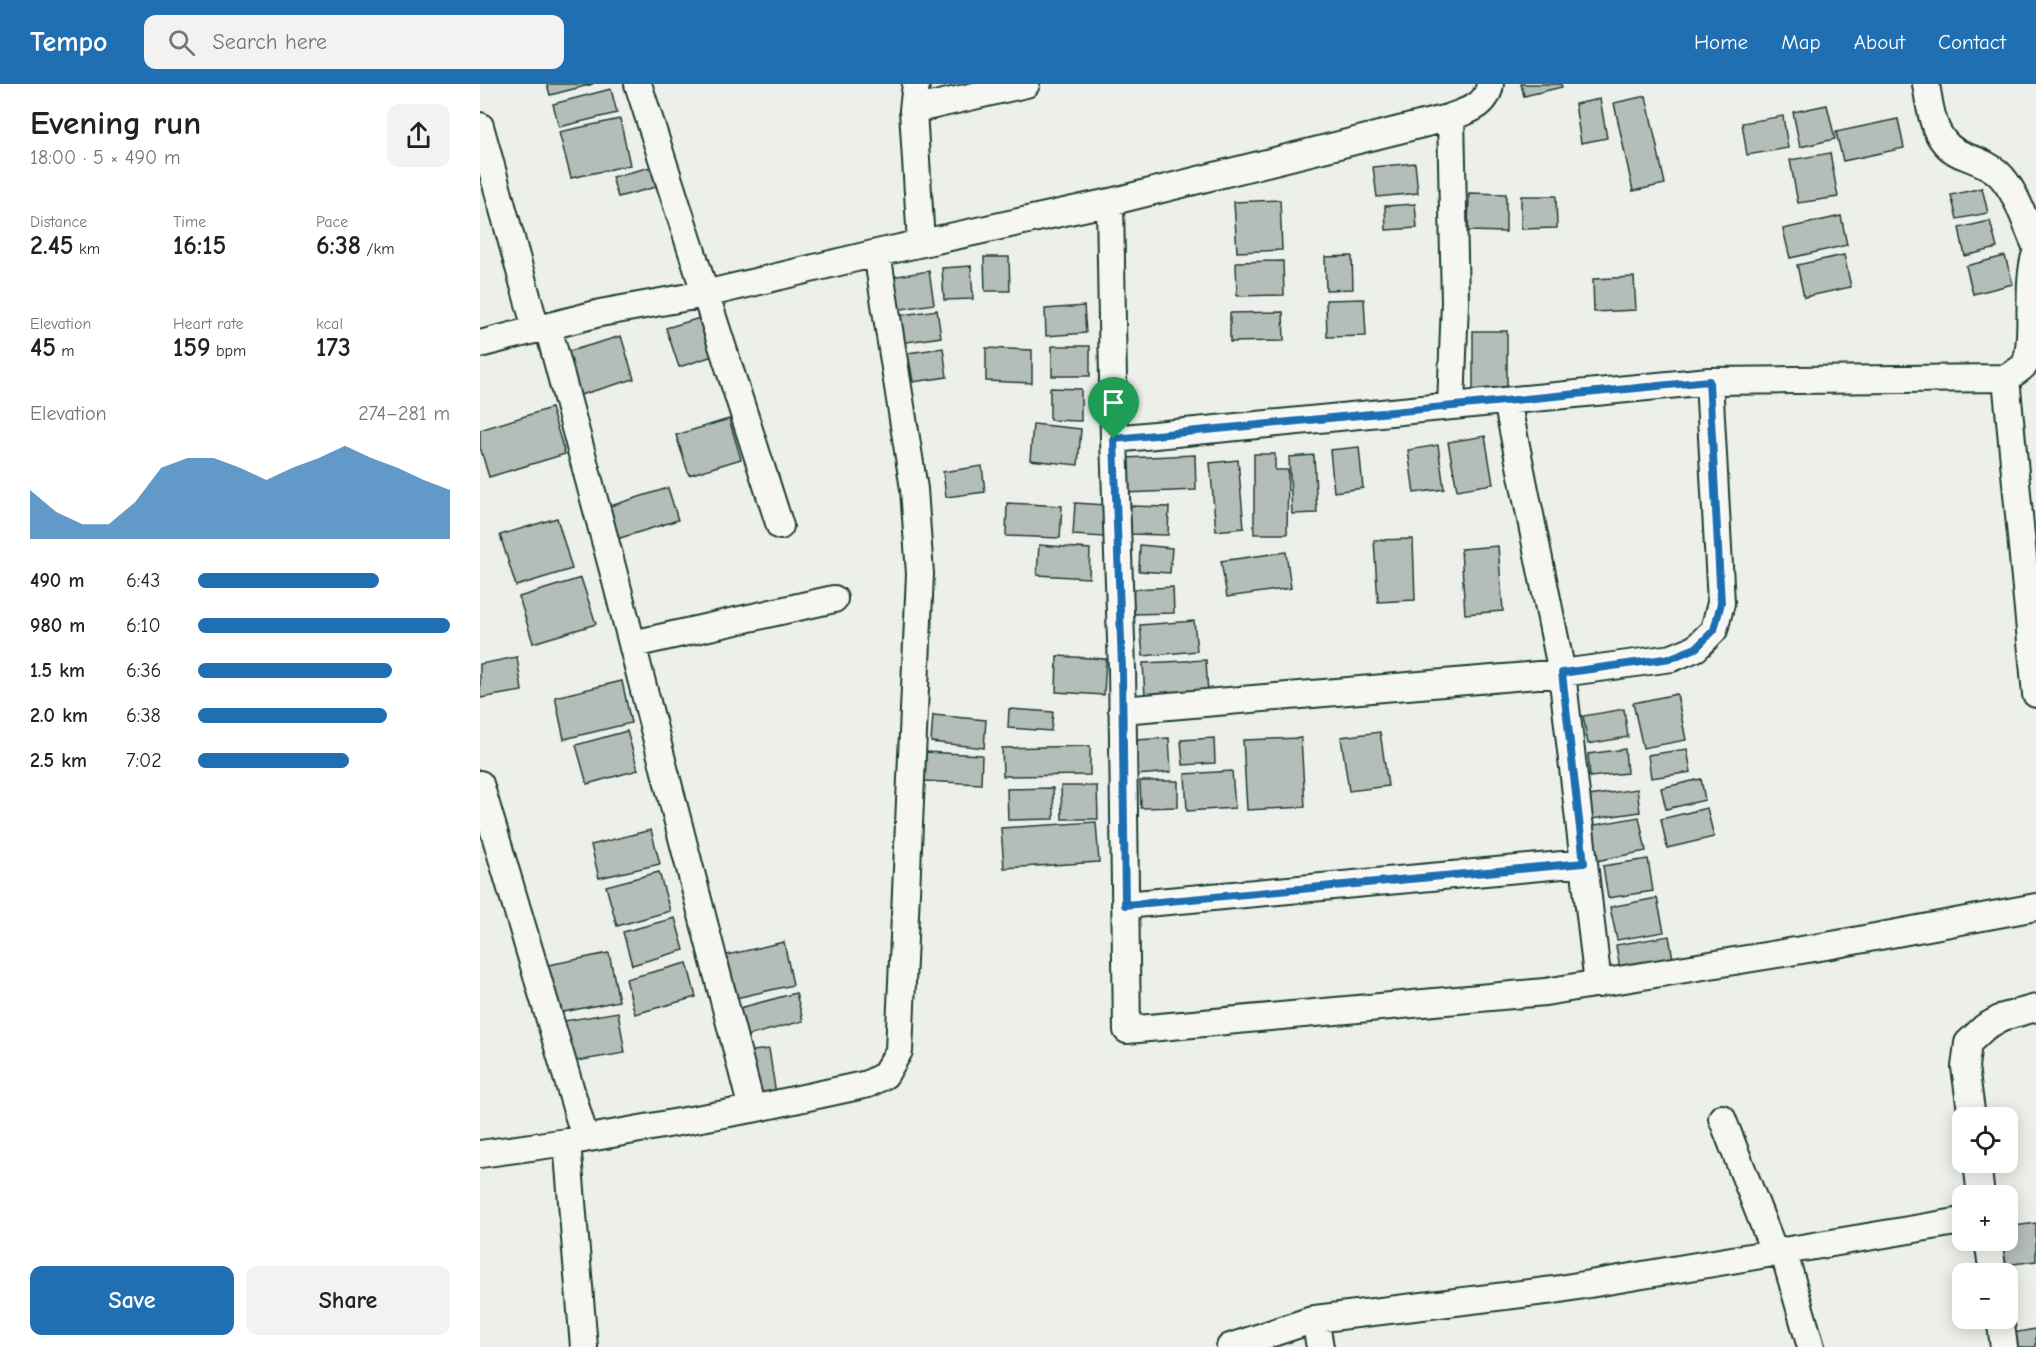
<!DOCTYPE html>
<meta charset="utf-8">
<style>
body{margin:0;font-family:"Comic Neue",sans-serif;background:#f2f2f2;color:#202124;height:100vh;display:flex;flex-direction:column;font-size:22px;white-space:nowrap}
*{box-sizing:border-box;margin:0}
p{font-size:20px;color:#757577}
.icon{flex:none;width:33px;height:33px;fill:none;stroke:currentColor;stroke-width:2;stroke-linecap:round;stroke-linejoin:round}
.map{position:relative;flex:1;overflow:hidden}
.sheet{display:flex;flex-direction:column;background:#fff;width:480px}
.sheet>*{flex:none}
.fabs{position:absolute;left:1472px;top:1023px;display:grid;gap:12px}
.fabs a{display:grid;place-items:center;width:66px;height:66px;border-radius:12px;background:#fff;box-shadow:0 3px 15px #0003;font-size:30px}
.pin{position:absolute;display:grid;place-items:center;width:51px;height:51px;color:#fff;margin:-62px -26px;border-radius:50% 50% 50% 0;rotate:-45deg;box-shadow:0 0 6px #0007}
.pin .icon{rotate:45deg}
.round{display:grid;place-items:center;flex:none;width:63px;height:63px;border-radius:12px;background:#f2f2f2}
.headline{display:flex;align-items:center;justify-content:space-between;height:102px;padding:0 30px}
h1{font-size:33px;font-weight:600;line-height:45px}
.figures{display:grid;grid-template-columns:repeat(3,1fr);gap:9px;height:102px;padding:6px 30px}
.figures div{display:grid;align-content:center}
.figures b{font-size:26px;font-weight:600}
.figures small{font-size:16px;font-weight:400}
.figures p{font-size:16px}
.chart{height:168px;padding:12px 30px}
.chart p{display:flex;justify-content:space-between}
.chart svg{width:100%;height:108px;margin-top:6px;fill:#1f6fb2;opacity:.7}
.cta{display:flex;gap:12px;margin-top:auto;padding:12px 30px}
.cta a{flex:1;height:69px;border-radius:12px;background:#1f6fb2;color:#fff;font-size:24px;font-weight:600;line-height:69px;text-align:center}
.cta a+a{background:#f2f2f2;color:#202124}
ul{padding:0 30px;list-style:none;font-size:20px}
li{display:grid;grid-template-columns:96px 72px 1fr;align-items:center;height:45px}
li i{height:15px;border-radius:8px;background:#1f6fb2}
header{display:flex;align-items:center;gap:36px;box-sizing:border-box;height:84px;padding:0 30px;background:#1f6fb2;color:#fff}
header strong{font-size:28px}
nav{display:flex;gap:33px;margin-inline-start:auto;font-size:21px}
.search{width:420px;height:54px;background:#f2f2f2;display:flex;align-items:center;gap:15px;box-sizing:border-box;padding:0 21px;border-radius:12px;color:#757577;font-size:22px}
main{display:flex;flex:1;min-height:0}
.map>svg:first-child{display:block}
</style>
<header>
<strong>Tempo</strong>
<div class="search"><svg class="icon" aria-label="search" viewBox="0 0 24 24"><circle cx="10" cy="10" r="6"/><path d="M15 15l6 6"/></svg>Search here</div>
<nav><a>Home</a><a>Map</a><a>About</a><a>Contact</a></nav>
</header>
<main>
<section class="sheet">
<div class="headline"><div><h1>Evening run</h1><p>18:00 · 5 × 490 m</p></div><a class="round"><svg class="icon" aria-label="share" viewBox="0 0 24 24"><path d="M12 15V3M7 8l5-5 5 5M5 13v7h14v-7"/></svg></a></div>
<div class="figures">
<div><p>Distance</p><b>2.45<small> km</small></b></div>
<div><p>Time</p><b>16:15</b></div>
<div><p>Pace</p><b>6:38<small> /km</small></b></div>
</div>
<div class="figures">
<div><p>Elevation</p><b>45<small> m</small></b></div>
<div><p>Heart rate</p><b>159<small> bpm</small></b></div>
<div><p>kcal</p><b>173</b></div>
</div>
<div class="chart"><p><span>Elevation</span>274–281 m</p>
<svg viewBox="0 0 160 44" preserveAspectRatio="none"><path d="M0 44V24L10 33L20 38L30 38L40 29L50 15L60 11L70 11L80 15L90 20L100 15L110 11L120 6L130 11L140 15L150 20L160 24V44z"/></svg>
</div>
<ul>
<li><b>490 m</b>6:43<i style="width:72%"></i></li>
<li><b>980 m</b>6:10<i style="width:100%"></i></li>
<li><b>1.5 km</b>6:36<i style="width:77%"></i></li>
<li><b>2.0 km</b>6:38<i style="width:75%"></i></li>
<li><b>2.5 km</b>7:02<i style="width:60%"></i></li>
</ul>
<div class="cta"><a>Save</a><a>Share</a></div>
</section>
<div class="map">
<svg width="1556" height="1263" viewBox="0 0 1556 1263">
<rect width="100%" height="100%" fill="#edefea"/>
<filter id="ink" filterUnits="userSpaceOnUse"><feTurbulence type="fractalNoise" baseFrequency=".0167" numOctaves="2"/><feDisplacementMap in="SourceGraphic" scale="12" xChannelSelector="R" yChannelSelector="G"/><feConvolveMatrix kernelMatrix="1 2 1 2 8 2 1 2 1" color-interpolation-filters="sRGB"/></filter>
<g filter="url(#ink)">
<!-- building -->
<path fill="#b4bdb8" stroke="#1f3d34" stroke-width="1.5" d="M67 0H113L70 11Z
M1041 0H1081L1082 3 1044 12Z
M131 5 137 29 79 43 73 20Z
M1166 12 1185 100 1153 107 1134 19Z
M1120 15 1127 54 1101 59 1095 20Z
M1347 21 1355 55 1320 63 1313 28Z
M1303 32 1308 64 1267 71 1262 39Z
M140 35 150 81 91 94 79 48Z
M1418 35 1424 64 1363 77 1356 48Z
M1350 69 1358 113 1318 119 1310 76Z
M935 79 938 109 897 113 893 83Z
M171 83 176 103 138 113 132 93Z
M1502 104 1508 129 1477 135 1471 111Z
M989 109 1026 110V148L988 147Z
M1041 112H1076L1077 144 1041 145Z
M800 116 802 166 757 168 754 118Z
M935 120 937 144 906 146 905 122Z
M1361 132 1367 161 1310 174 1303 145Z
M1510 137 1517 164 1485 172 1479 144Z
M1364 171 1371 203 1324 213 1317 181Z
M872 172 873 205 846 206 845 173Z
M1525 172 1533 200 1493 210 1486 182Z
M504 173H529L530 207H505Z
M803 177 804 211 757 212 756 178Z
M491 182 493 215 464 216 462 184Z
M449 187 454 220 416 226 410 193Z
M1154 193 1156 226 1114 228 1113 195Z
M884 215 886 252 847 253 846 216Z
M604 222 606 249 566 252 565 225Z
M457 226 461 253 420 259 416 232Z
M803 228 804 257 750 258V229Z
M220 234 233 272 199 283 186 244Z
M993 247H1027V312H993Z
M141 252 154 295 100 311 87 268Z
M572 262H610V292H572Z
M463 264 467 293 433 298 428 269Z
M506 264 552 266V299L506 297Z
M570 304 601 305V337L570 336Z
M71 324 85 370 9 393 0 363V346Z
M249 335 261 375 209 391 196 351Z
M553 340 601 345 598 381 550 376Z
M1005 352 1013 400 977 406 968 358Z
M958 361 964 405 934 409 928 366Z
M879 363 883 404 854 408 850 366Z
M774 370H795V386H808L807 450H774Z
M715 371 716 406 645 409 644 374Z
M834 371 837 429 812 430 809 373Z
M758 376 764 444 736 447 730 379Z
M502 382 505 408 466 413 463 388Z
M188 404 198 436 137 455 127 423Z
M527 419 582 422 580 454 526 452Z
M595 419 626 421 624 453 593 451Z
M648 422 689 423 688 451 648 450Z
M77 434 92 485 36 502 20 451Z
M933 455 935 516 898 518 894 456Z
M559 461 610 465 609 494 557 491Z
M660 461 692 464 690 489 659 487Z
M1018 462 1023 527 985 530 981 465Z
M806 468 811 504 747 513 741 477Z
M101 494 116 540 53 559 39 513Z
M693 503 694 529 653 530V505Z
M714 537 717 567 663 572 660 541Z
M577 572 626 575 624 611 576 608Z
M37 573 42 607 0 614V580Z
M726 576 728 610 665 613 663 579Z
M142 597 151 639 84 655 75 613Z
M1197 610 1206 656 1163 664 1153 619Z
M529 625 573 628 571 647 528 644Z
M1144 625 1148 653 1108 660 1103 632Z
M453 631 506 636 504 664 451 658Z
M147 647 158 686 107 700 96 661Z
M900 648 908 702 869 707 861 653Z
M689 654 691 688 657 691 655 656Z
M734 654 735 679 703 681 701 656Z
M821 654 825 723 767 726 763 656Z
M610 662V691L523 692 522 664Z
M1145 665 1147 689 1110 693 1108 670Z
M1207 665 1211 688 1171 694 1168 671Z
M444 668 502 671 501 700 443 697Z
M752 687 755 724 707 727 705 690Z
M1221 695 1225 716 1186 725 1181 704Z
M660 697H698V723L661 724Z
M581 702H617L618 735H582Z
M573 704 574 735 528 736 527 705Z
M1157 705 1160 728 1112 735 1109 712Z
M1227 724 1234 753 1187 764 1181 735Z
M1159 733 1166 767 1116 777 1109 742Z
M616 738 619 778 524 784 521 744Z
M171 746 180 780 119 794 111 761Z
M1168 775 1173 807 1128 814 1123 782Z
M179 788 190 827 137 842 126 802Z
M1177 814 1184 848 1137 856 1130 823Z
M195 834 204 866 152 881 143 848Z
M1189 852 1194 881 1141 891 1136 861Z
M304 858 313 901 247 916 238 873Z
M129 869 139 917 78 929 68 881Z
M207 879 216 913 155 930 146 895Z
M316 909 323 937 259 954 252 926Z
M138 928 145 969 91 978 84 937Z
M289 965 296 1011 271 1015 264 968Z
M1556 1139V1177L1518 1182 1514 1156H1527V1143Z
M1556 1245V1263H1534L1532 1249Z"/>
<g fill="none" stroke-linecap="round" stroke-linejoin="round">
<defs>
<path id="minor" d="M158 0 300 442
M1446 0C1451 29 1453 61 1485 72 1497 77 1508 80 1518 89 1537 107 1545 139 1556 162
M433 26 436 0
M0 42 56 245
M630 118 971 33C989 26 1007 22 1010 0
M441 159 433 26 546 0
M68 243 134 490 272 1025 87 1058
M0 260 120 229 225 210 397 169 630 118 634 355 1229 297 1526 294C1532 290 1541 286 1545 280 1556 259 1545 200 1556 169
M1526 294 1556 610
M1027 317 1082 589 1192 574 1216 564 1234 546 1241 519 1229 297
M971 322 975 218 971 33
M634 355 642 585 647 946 1065 908 1352 861 1556 823
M153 560 354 515
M642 626 1082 589 1118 900
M0 700 105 1054
M645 821 1104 779
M272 1025 388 1000 405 991 419 967 440 490 434 405 397 169
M1242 1034 1294 1167
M1492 1034 1485 983 1488 959 1505 943 1523 933 1556 924
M0 1070 87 1058 104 1263
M1497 1078 1501 1112
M1508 1156 1513 1190
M1303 1166 1331 1263
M1520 1234 1524 1263
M835 1235 840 1263
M750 1263 835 1235 1074 1206 1482 1137"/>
</defs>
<!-- minor casing -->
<use href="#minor" stroke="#1f3d34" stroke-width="30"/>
<!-- minor -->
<use href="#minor" stroke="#f6f6f2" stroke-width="26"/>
</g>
</g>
<g fill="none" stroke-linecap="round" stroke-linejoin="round" filter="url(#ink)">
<defs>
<path id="route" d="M1229 297 1241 519 1234 546 1216 564 1191 574 1082 589 1104 779 645 821 642 585 634 355Z"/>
</defs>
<!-- route casing -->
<use href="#route" stroke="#fff" stroke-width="12"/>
<!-- route -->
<use href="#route" stroke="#1f6fb2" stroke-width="8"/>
</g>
</svg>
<div class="fabs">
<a><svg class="icon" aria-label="locate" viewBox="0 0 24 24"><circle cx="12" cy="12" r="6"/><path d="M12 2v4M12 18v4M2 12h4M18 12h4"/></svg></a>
<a>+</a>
<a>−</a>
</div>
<div class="pin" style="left:634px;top:355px;background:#1e9e55"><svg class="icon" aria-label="arrive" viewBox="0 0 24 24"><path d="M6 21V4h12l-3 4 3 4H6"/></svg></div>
</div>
</main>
